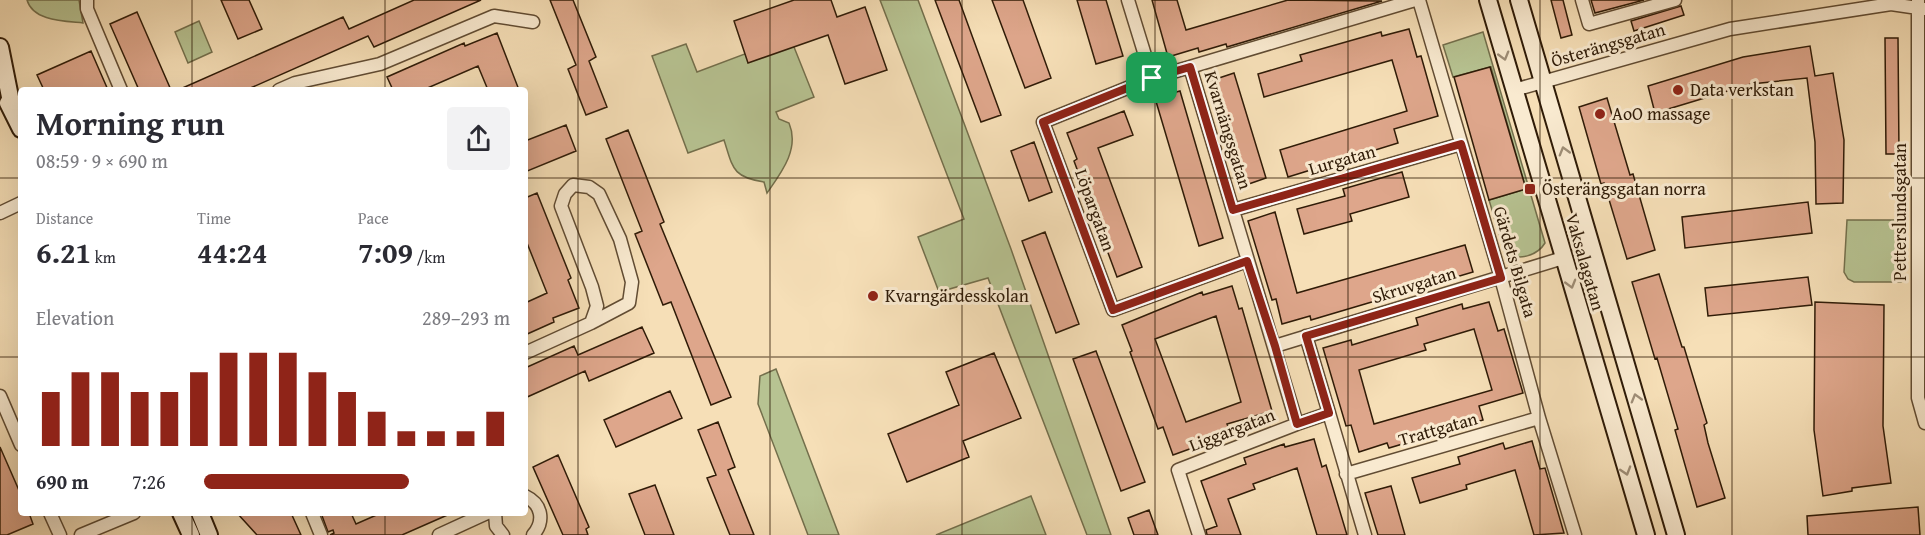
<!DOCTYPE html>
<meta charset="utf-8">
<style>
body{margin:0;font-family:"Gentium Book Plus",serif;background:#f2f2f3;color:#2b2b33;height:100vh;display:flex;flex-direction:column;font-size:22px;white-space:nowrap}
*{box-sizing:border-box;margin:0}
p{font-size:20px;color:#7c7c81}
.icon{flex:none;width:33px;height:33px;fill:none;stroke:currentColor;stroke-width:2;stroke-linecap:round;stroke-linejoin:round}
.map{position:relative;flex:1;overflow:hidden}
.panel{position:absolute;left:18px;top:87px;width:510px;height:429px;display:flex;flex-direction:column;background:#fff;border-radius:6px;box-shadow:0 6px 24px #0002}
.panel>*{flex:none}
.pin{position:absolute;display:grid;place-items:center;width:51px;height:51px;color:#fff;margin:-26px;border-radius:12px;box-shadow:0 3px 9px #0006}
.round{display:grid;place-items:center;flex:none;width:63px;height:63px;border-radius:6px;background:#f2f2f3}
.headline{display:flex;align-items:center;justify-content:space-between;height:102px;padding:0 18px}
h1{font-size:33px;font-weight:700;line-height:45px}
.metrics{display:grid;grid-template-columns:repeat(3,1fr);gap:9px;height:102px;padding:6px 18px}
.metrics div{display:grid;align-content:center}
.metrics b{font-size:30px;font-weight:700}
.metrics small{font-size:16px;font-weight:400}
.metrics p{font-size:16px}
.chart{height:168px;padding:12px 18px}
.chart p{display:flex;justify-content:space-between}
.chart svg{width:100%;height:108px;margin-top:6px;stroke:#8f2418;stroke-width:6}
ul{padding:0 18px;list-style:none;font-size:20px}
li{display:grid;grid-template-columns:96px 72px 1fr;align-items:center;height:45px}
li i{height:15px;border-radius:8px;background:#8f2418}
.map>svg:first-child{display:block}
</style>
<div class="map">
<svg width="1925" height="535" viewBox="0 0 1925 535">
<rect width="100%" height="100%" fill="#f6dfb7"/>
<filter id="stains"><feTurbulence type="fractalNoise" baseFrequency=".00333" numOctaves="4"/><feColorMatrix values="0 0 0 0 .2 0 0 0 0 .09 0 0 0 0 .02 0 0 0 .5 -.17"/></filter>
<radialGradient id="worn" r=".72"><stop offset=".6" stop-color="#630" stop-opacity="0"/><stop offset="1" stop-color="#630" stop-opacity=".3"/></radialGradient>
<!-- green -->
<path fill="#b7c392" stroke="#736f4c" stroke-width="1.5" d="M27 0H79L83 23C64 21 33 21 27 0Z
M880 0H918L1011 249 1111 535H1087L988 278 939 292 918 237 964 219Z
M199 21 212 52 188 63 175 32Z
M1483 32 1545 243C1537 256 1519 261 1505 253L1489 200 1526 189 1491 67 1453 77 1443 45Z
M790 37 814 97 776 112 779 119 789 123C800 149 781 173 767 193L764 182C732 177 733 168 724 140L688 153 652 56 686 44 697 72Z
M1847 220H1900L1901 282H1854L1848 279 1844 272Z
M776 369 839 535H808L758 404 760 376Z
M1031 496 1046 535H936Z"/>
<!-- building -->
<path fill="#dea68b" stroke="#2f1b07" stroke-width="1.5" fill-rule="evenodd" d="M221 0H249L262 29 238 39Z
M414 0H481L374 47 368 36 246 90H178L343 17 349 29Z
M550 0H573L596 57 589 61 607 107 586 115 568 69 576 65Z
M794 0H831L837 17 865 7 887 70 845 84 828 35 748 63 734 21Z
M935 0H959L1001 115 981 122Z
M992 0H1023L1051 78 1025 88Z
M1077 0H1106L1123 56 1096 64Z
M1152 0H1177L1186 30 1288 0 1382 1 1227 47 1226 44 1199 52 1198 48 1168 57Z
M1551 0H1563L1572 35 1561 38Z
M1591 0H1644L1595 13Z
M1681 6 1684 15 1634 31 1631 21Z
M137 12 171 90H139L110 24Z
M1409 29 1417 57 1421 56 1438 116 1394 129 1398 143 1288 177 1280 150 1407 111 1392 60 1264 97 1258 74 1302 61 1300 55 1381 32 1382 36Z
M497 33 519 90H488L478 66 423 90H393L387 77 464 43 465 46Z
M1885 38H1898L1899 154H1886Z
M1810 46 1815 76 1833 73 1844 140 1843 203 1816 204 1815 142 1807 78 1751 84 1655 113 1648 86 1743 57Z
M91 51 108 90H44L37 75Z
M1490 67 1526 189 1489 200 1454 77Z
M1234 73 1266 178 1243 186 1235 159 1230 160 1207 82Z
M1180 91 1223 238 1199 246 1155 98Z
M1607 98 1630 175 1633 174 1655 250 1627 259 1604 183 1601 184 1579 107Z
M1124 111 1133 135 1098 148 1142 267 1117 277 1074 161 1077 159 1067 133Z
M566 125 576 151 525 172V141Z
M628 130 664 222 660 224 731 397 711 405 671 302 663 305 635 234 642 231 606 139Z
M1034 142 1052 192 1029 201 1011 151Z
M1402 172 1409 197 1350 214 1352 221 1304 234 1297 209 1345 196 1343 189Z
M537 193 571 278 568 280 579 308 553 318 554 322 525 335V303L547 293 525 238V198Z
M1808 202 1812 233 1685 248 1682 217Z
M1275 212 1297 293 1465 245 1473 272 1311 320 1310 316 1282 324 1276 299 1272 300 1248 221Z
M1045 232 1079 324 1056 333 1022 241Z
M1659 274 1682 347H1684L1707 423 1704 425 1708 443 1725 498 1697 507 1675 430 1678 429 1657 358 1655 359 1632 282Z
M1808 277 1812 305 1708 316 1705 288Z
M1232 286 1239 309 1242 308 1272 411 1227 424 1231 434 1173 455 1163 427 1158 429 1130 352 1132 351 1122 325 1202 292 1203 295ZM1216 316 1241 402 1186 422 1155 339Z
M1489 302 1498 331 1504 329 1523 393 1479 406 1483 420 1389 448 1387 443 1359 452 1351 425 1346 426 1323 348 1351 340 1352 345 1418 325 1416 318 1462 304 1463 309ZM1474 329 1492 390 1374 424 1359 370 1426 350 1424 344Z
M1815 302 1884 305 1883 426 1891 483 1852 488V491L1823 496 1814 430Z
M642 327 654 353 589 381 585 371 525 398V368L574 346 578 355Z
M1096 351 1145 482 1121 491 1073 359Z
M994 353 1021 418 963 441 969 457 907 482 888 434 959 405 946 372Z
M670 391 682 418 616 447 604 420Z
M718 422 735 467 728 470 754 535H730L707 478 716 475 698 430Z
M1314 439 1322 467 1326 465 1347 535H1317L1297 468 1253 484 1255 489 1228 499 1241 535H1207L1206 530 1217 526 1201 481 1246 464 1244 458 1284 444 1285 447Z
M1532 441 1540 469 1545 468 1564 533 1534 535 1515 470 1466 485 1467 489 1420 503 1412 478 1460 464 1458 457 1503 443 1505 449Z
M0 447 21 495V513H29L33 524 7 535H0Z
M558 455 589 527 586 529 588 535H563L533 467Z
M655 485 674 535H645L629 494Z
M1391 486 1405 535H1378L1365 493Z
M1918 507 1920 535H1808L1807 516Z
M1149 510 1158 535H1134L1128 518Z
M237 513H291L301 535H257Z
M321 513H351L356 524 381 513H452L402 535H330L334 533 333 530 328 532Z"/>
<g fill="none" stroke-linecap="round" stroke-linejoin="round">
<defs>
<path id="minor" d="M87 0V9L121 90
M1128 0 1152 78 1190 67 1297 424 1329 413 1365 535
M1419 0 1501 278 1539 418 1575 535
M1582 0 1589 24 1675 0
M1918 0V398L1925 423
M1190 67 1415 0
M1152 78 1043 122 1113 310 1247 261
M279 90 295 83 380 64 494 16 533 22
M1514 90 1730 29 1891 4 1925 9
M1233 210 1461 144
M0 213 21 203
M1306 336 1329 413
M1275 346 1563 258
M525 353 591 323 629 303 632 282 620 239 599 194 589 187 573 185 565 194 561 206 592 287 597 306 591 323
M0 396 21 445
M1346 474 1539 418
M525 496C542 504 545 521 533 535
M50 513 60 535
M312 513 321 535
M495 513 496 526 503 535
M81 535 134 513
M439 535 487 513
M1199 535 1178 470 1297 424"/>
<path id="secondary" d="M1488 0 1646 535
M1519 0 1676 535
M0 47 13 112
M8 103 21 129
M181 513 191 535
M200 513 209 535"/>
</defs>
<!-- minor casing -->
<use href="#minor" stroke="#614c33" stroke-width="15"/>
<!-- secondary casing -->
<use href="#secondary" stroke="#2f1b07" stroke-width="20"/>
<!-- minor -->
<use href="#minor" stroke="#f9ead0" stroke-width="12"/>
<!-- secondary -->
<use href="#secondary" stroke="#f9ead0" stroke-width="16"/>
</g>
<!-- one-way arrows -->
<defs><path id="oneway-chevron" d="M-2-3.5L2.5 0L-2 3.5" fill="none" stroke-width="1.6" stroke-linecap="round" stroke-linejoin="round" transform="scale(1.5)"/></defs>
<g stroke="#9e8d76">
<use href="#oneway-chevron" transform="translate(1504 56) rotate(74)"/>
<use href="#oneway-chevron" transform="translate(1564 151) rotate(-106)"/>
<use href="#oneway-chevron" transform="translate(1571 284) rotate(74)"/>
<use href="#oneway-chevron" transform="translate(1636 398) rotate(-106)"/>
<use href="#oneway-chevron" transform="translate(1626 471) rotate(73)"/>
</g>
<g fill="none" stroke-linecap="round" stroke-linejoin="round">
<defs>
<path id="route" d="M1190 67 1233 210 1461 144 1501 278 1306 336 1329 413 1297 424 1275 346 1247 261 1113 310 1043 122 1152 78Z"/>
</defs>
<!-- route casing -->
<use href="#route" stroke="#fff" stroke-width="12"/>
<!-- route -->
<use href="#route" stroke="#8f2418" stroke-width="8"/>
</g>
<!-- grid -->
<path fill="none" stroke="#2f1b07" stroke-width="1.5" stroke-opacity="0.55" d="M192 0V90M385 0V90M578 0V535M770 0V535M962 0V535M1155 0V535M1348 0V535M1540 0V535M1732 0V535M0 178H21M525 178H1925M0 357H21M525 357H1925M192 513V535M385 513V535"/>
<!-- markers -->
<g fill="#8f2418" stroke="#f9ead0" stroke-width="2">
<circle cx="1678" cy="90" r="6"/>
<circle cx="1600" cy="114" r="6"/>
<rect x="1524" y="183" width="12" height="12" rx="3"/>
<circle cx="873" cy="296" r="6"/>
</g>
<g text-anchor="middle" stroke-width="6" stroke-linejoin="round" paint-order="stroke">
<!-- street labels -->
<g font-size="18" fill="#2f1b07" stroke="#f9ead0">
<text transform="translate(1608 45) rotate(-16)" y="6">Österängsgatan</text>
<text transform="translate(1228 130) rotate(73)" y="6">Kvarnängsgatan</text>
<text transform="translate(1342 160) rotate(-16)" y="6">Lurgatan</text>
<text transform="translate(1095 210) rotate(70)" y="6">Löpargatan</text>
<text transform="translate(1900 212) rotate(-90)" y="6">Petterslundsgatan</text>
<text transform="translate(1515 262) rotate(74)" y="6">Gärdets Bilgata</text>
<text transform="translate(1585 262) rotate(74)" y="6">Vaksalagatan</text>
<text transform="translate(1414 285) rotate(-17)" y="6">Skruvgatan</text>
<text transform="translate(1438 429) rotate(-16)" y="6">Trattgatan</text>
<text transform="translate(1232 430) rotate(-21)" y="6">Liggargatan</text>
</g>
<!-- poi labels -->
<g font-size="18" fill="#2f1b07" stroke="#f9ead0" text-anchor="start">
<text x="1690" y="96">Data verkstan</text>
<text x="1612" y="120">AoO massage</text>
<text x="1542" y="195">Österängsgatan norra</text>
<text x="885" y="302">Kvarngärdesskolan</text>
</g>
</g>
<rect width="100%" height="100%" filter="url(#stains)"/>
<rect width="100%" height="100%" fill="url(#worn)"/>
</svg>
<div class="pin" style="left:1152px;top:78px;background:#1e9e55"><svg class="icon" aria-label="arrive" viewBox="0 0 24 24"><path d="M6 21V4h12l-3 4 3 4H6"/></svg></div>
<section class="panel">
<div class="headline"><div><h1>Morning run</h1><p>08:59 · 9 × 690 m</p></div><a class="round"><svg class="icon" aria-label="share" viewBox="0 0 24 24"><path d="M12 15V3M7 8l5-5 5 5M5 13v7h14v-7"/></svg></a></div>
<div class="metrics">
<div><p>Distance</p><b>6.21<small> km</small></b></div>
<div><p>Time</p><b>44:24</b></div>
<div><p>Pace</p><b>7:09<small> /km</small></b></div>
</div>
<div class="chart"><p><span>Elevation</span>289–293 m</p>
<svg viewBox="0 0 160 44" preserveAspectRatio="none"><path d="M5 44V22M15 44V14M25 44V14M35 44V22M45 44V22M55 44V14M65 44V6M75 44V6M85 44V6M95 44V14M105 44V22M115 44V30M125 44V38M135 44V38M145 44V38M155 44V30"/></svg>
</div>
<ul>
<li><b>690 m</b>7:26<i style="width:67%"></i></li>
</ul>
</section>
</div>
